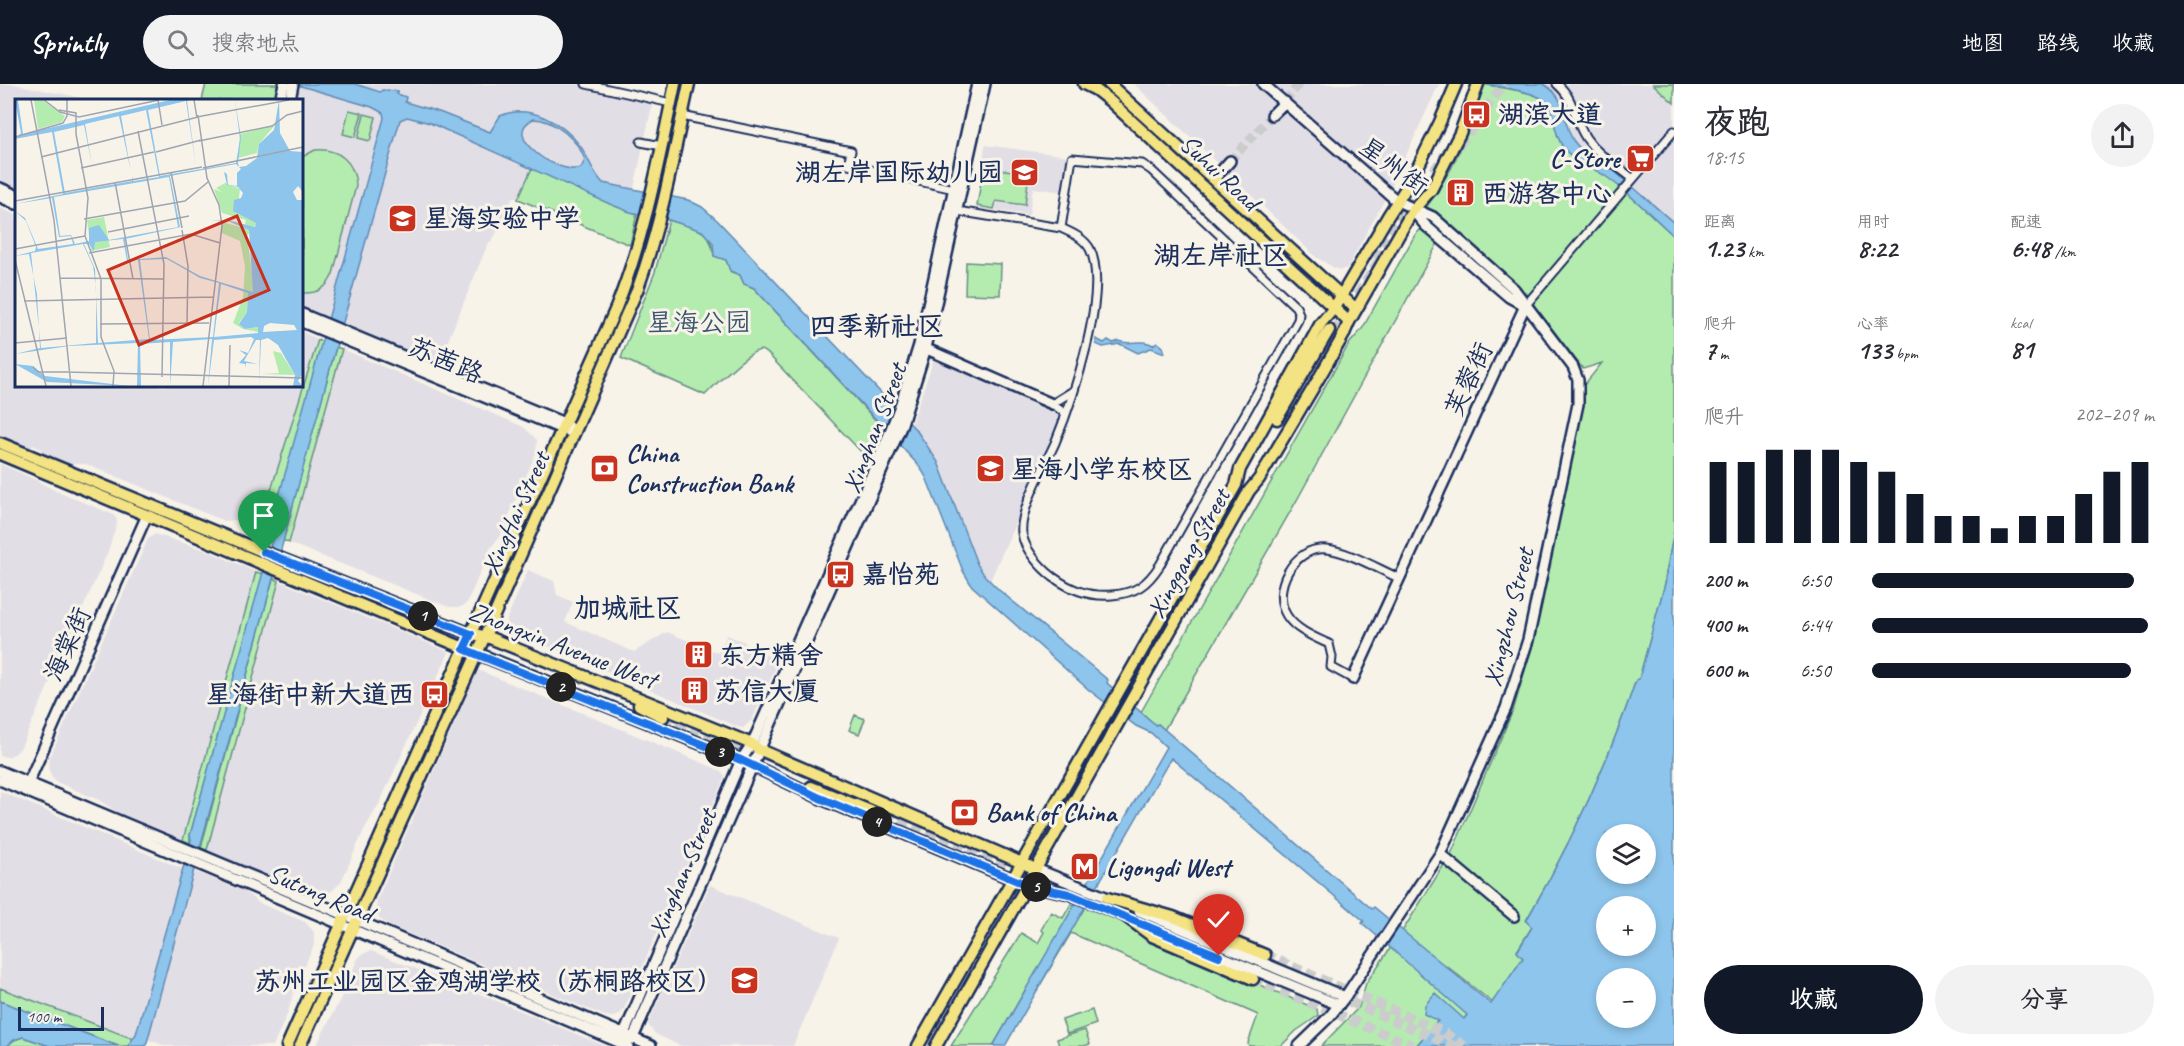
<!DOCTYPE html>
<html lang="zh">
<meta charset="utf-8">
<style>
body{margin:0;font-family:Caveat,"LXGW WenKai TC",sans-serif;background:#f2f2f3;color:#2b2b33;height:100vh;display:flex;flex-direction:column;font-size:22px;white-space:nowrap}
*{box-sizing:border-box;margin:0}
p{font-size:20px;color:#7c7c81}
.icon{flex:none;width:33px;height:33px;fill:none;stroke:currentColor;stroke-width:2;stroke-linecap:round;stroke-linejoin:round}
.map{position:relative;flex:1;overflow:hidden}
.side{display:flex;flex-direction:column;background:#fff;width:510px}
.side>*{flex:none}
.tools{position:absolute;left:1596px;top:740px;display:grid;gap:12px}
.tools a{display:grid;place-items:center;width:60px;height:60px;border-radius:50%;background:#fff;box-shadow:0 3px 9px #0003;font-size:30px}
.scale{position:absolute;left:18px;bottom:15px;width:86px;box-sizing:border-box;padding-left:6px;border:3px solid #1b2f5e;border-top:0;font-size:16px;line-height:21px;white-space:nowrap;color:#1b2f5e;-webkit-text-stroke:4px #f7f3e8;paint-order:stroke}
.pin{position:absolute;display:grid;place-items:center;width:51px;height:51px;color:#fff;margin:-62px -26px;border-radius:50% 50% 50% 0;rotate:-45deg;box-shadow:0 0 6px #0007}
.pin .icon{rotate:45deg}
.km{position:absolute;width:30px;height:30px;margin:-15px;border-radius:50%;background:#222;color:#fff;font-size:16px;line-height:30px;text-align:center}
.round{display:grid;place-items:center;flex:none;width:63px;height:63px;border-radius:32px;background:#f2f2f3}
.overview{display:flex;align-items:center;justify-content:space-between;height:102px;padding:0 30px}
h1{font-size:33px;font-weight:800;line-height:45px}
.metrics{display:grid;grid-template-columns:repeat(3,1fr);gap:9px;height:102px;padding:6px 30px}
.metrics div{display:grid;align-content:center}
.metrics b{font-size:26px;font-weight:800}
.metrics small{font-size:16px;font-weight:400}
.metrics p{font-size:16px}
.chart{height:168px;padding:12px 30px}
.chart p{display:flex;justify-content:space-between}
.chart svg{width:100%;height:108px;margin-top:6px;stroke:#111827;stroke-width:6}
.button{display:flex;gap:12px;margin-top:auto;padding:12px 30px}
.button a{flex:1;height:69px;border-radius:36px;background:#111827;color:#fff;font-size:24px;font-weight:800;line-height:69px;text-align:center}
.button a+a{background:#f2f2f3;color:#2b2b33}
ul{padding:0 30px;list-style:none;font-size:20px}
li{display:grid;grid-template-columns:96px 72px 1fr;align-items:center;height:45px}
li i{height:15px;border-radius:8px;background:#111827}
header{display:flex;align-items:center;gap:36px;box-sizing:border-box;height:84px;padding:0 30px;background:#111827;color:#fff}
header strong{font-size:28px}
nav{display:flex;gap:33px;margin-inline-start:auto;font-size:21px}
.search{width:420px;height:54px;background:#f2f2f3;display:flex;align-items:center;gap:15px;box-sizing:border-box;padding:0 21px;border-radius:33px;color:#7c7c81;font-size:22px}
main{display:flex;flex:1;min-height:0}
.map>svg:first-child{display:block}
</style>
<header>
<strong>Sprintly</strong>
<div class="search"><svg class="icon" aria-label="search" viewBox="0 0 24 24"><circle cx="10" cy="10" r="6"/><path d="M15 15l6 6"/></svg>搜索地点</div>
<nav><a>地图</a><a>路线</a><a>收藏</a></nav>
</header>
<main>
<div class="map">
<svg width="1674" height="962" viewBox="0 0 1674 962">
<rect width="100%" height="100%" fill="#f7f3e8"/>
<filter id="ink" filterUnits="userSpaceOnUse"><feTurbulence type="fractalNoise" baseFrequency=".0167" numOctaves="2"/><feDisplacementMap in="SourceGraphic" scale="12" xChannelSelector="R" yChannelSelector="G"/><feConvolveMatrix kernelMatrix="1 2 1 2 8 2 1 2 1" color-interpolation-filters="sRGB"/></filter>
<g filter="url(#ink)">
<!-- built -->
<path fill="#e2dee5" d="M0 0H13L92 16H16V104L0 97Z
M355 0H579L653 17 634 104 603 99 581 63 564 47 543 33 495 38 490 48 439 28 404 18 397 10V8H380Z
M1134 0H1439L1391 104 1347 184 1341 186 1334 184 1316 173Z
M1544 0H1653L1674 19V139L1612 85 1587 70 1577 62 1569 47 1561 18 1553 7Z
M298 1 430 39 532 84 518 115 513 113 495 152 487 162 438 281 302 224V16H295Z
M533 35 542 36 552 40 572 56 585 74 581 84 571 86 563 83 532 67 525 56 523 48 527 39Z
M985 61 1069 72 1064 108 1033 104 1029 131 977 124Z
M0 124 16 131V302H302V248L318 255 259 444 247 435 224 437 86 380H68L42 370 41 365 33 361 29 368 0 356Z
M342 265 524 343 537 356 536 369 501 450 490 465 467 519 461 523H449L289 459Z
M936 269 1065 326 990 497 977 480 938 378 911 341Z
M0 380 34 395 56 407 112 430 116 434 117 439 107 470 21 663 16 669 8 673 0 672Z
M155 450 208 467 256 488 183 756 117 728 99 716 59 699 53 695 48 684 50 673 148 455Z
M528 486 554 497 557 511 573 518 565 538 634 568 667 548 718 569 727 551 745 558 744 562 779 576 752 636 743 644 738 643 512 547 507 542V534Z
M279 497 449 568 380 718 364 746 341 798 331 808H321L291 796 266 791 207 766Z
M478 586 710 682 721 687 725 692 624 925 620 930 613 933 605 932 388 841 380 835 376 828 377 816Z
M0 707 183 785 134 955 0 904Z
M194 787 245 808 259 819 305 838 314 848V861L295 904 287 931 273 962H166L147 955Z
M710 801 839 854 793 962H681L657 951 651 945 648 940Z
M371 867 470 906 605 962H316L340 916 357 876 362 870Z"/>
<!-- green -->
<path fill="#b4ecaf" stroke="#688e86" stroke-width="1.5" d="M206 0H280L276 16H202Z
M1484 0C1499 4 1534 7 1545 17 1556 27 1553 53 1566 67 1578 80 1595 84 1609 94 1632 112 1653 133 1674 152V447L1665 495 1666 496 1639 595 1636 596C1607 681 1571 760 1526 837L1532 843 1517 867 1523 874 1493 919 1448 883 1467 931 1464 935 1438 936 1416 962H1321L1359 923 1366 899 1403 846 1452 768 1514 624 1535 552 1584 301 1602 279 1583 285 1531 217 1426 124 1451 85 1459 68 1478 20Z
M1653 0H1674V19Z
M349 26 362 29 355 53 343 50Z
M364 30 376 33 370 57 358 54Z
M315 66C339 64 355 78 356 102L333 190C327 204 318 210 302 209V73Z
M532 84 637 130 630 161 518 115Z
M989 84 1029 89 1025 121 996 117 994 125 977 122 982 92H988Z
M669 136C696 145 710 142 714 172L726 176 731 188 740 191 744 200 754 204 881 342 867 374 767 269C762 267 762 265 757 267 743 272 717 299 705 311L621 274 655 188Z
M1420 146H1423L1438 159 1297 416 1164 646 1158 640 1156 642 1141 628 1349 260 1362 245 1415 151Z
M966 178 1001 180 1000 211 965 210Z
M318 256 323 258 269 450 259 444Z
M336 263 342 265 289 459 283 456Z
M256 488 263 490 190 751V759L183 756Z
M273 494 279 497 207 766 201 764Z
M855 631 865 635 859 650 849 646Z
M1071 820C1083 824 1088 823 1099 825 1115 828 1128 841 1140 851L1317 925 1318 932 1296 947 1281 962H1249L1248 959 1258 931 1071 849 1033 913 1024 908 993 962H951L1021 849 1038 859 1044 848 1041 846 1051 828 1063 834Z
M0 904 134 955 128 962H118L0 917Z
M1092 926 1096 940 1067 950 1062 936Z
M1085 946 1090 960 1084 962H1059L1057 955Z
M23 953 50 962H7L14 956Z"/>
<!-- water -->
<path fill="#8ec5ec" stroke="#6089b3" stroke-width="1.5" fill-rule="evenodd" d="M294 0H355L380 8 382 6 398 7 397 10 406 13 405 18 439 28 490 48 500 32C529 19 564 39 581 63 589 75 593 89 603 99L688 116 702 123 718 137 917 347 938 378 977 480 985 492 999 506 1108 596 1107 599 1156 641 1158 640 1372 825 1374 823 1491 920 1523 874 1517 868 1532 843 1526 837C1571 760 1607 681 1636 596L1639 595 1666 496 1665 495 1674 447V962H1416L1438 937 1424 930 1425 921 1435 909 1464 935 1467 931 1362 839 1364 837 1171 674 1005 962H993L1166 663 1151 649 1136 642 1089 606 972 502 963 487 926 393 920 383 754 204 744 200 740 191 730 187 726 176 714 172 713 159 702 147 669 136 630 128 612 121 430 39 407 33 400 36 336 263 146 962H128L136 950 191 756 190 751 273 452 269 450 270 444 384 34 383 29 372 23ZM533 35C554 35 579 57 585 76L581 84C560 92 499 53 533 35ZM1606 750H1646V789H1606ZM1606 822H1646V861H1606ZM1606 894H1646V933H1606Z
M1483 0H1544C1570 17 1560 34 1573 56 1582 70 1598 74 1610 84 1632 101 1653 121 1674 139V152C1653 133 1632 111 1608 94 1595 84 1578 80 1566 67 1553 53 1555 26 1545 17 1534 7 1499 3 1483 0Z
M1096 255 1104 259 1108 256 1113 259 1119 257C1130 262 1141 254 1153 261L1157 258 1163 263 1165 269 1151 264 1138 269 1120 260 1103 263 1096 260Z
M0 917 118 962H50L23 953 14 956 7 962H0Z"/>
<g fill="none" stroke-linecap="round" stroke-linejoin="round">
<!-- secondary-tunnel -->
<path stroke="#cbcccc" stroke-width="9" stroke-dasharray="9 4.5" stroke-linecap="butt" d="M1285 18 1299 0
M1230 77 1272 31"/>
<!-- primary-tunnel -->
<path stroke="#cbcccc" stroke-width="10" stroke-dasharray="10 5" stroke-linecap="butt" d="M1450 74 1504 0
M1373 173 1445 71
M1334 249 1383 170
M663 633 757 669
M885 733 1072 808
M1114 820 1147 833
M1265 871 1443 948 1464 962
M1253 895 1413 962
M1336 912 1454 962"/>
<defs>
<path id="street" d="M586 0 671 19
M1557 0C1576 16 1573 35 1586 54 1598 72 1617 81 1633 95
M682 32 851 67 848 81 954 105
M641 58 662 62
M957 127 1061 144C1072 149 1084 154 1090 165 1110 207 1072 318 1055 359 1045 381 1019 427 1022 449 1024 465 1040 483 1053 493 1071 506 1089 513 1112 511 1136 509 1147 501 1160 481L1298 236 1299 230 1296 223 1151 86 1142 80 1072 74 1061 144
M1525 222 1674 47
M1066 330 1052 320 1073 307
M1353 595 1331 583 1332 573 1329 560C1314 553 1296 546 1287 532 1270 506 1294 462 1326 465 1348 467 1378 485 1399 494"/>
<path id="secondary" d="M1263 0 1397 117 1433 133 1514 205 1573 283 1578 296V320L1528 556 1506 624 1440 770 1345 913 1330 932 1299 962
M280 16 284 0
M290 16 293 0
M1272 31 1285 18
M1214 95 1230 77
M0 104 16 111
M0 113 16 120
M1414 128 1426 142 1509 213 1522 220
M302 230 564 339 575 348
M302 238 567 347
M922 263 1052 320
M1353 595 1525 222
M0 687 345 831 651 962
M0 696 628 962
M26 704 147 431
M1440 770 1514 832
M1036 785 1113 816
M1027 801 1069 810 1112 827 1339 921
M1139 827 1345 913
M625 961 633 954 901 343 926 264 985 0
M625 961 624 950 741 676 752 660 886 358 900 322 919 261 977 0"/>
<path id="primary" d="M1084 0 1096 6 1110 17 1349 238
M1109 0 1356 225
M1277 335 1329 246
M0 359 264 468 471 550 485 552 752 660 758 665 1036 785
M0 370 476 569 741 676 820 714 1027 801
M639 621 663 633
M811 703 885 733
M1107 814 1173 833 1265 871
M1125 832 1152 852 1253 895
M287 962 616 224C645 152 659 76 675 0
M300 962 485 552 638 204C662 138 674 68 689 0
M918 962 1236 401 1240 385 1321 239 1334 224 1388 132 1413 93 1440 38 1456 0
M936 962 1249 407 1259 395 1316 299 1343 252 1349 238 1413 126 1431 106 1460 49 1478 0"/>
</defs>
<!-- street casing -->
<use href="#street" stroke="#1b2f5e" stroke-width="11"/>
<!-- secondary casing -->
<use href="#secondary" stroke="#1b2f5e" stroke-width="14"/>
<!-- primary casing -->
<use href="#primary" stroke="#1b2f5e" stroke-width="15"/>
<!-- street -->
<use href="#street" stroke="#f7f3e8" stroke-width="7"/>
<!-- secondary -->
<use href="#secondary" stroke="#f7f3e8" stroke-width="9"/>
<!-- primary -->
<use href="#primary" stroke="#f4e382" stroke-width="10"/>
</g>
</g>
<g fill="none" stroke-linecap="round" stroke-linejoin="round" filter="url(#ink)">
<defs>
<path id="route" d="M264 468 471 550 464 565 476 570 741 676 820 714 1027 801 1069 810 1219 872"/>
</defs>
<!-- route casing -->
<use href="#route" stroke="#fff" stroke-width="12"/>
<!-- route -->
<use href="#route" stroke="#1a73e8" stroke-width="8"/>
</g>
<!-- icons -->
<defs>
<symbol id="bus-square" viewBox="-11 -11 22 22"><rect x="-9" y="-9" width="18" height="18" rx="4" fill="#c8321e" stroke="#f7f3e8"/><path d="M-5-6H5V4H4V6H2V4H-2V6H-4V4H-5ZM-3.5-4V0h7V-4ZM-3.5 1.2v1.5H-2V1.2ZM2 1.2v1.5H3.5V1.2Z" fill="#fff"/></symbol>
<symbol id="supermarket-square" viewBox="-11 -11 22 22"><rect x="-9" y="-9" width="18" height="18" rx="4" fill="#c8321e" stroke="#f7f3e8"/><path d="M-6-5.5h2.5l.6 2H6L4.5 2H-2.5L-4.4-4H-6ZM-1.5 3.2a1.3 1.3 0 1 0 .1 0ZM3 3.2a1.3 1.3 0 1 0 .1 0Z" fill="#fff"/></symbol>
<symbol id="school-square" viewBox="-11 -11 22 22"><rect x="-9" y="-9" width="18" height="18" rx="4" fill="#c8321e" stroke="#f7f3e8"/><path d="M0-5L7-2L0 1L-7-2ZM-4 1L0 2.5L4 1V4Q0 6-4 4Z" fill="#fff"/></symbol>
<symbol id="building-square" viewBox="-11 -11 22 22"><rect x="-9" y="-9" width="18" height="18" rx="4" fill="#c8321e" stroke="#f7f3e8"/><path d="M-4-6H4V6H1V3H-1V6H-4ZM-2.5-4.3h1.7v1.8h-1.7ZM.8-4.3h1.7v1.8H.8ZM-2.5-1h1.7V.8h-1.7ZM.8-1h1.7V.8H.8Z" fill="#fff"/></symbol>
<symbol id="bank-square" viewBox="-11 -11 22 22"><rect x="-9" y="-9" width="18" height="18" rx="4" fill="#c8321e" stroke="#f7f3e8"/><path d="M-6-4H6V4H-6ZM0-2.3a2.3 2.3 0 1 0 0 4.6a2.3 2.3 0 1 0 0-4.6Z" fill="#fff"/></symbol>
<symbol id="metro-square" viewBox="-11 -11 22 22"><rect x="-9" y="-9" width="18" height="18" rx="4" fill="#c8321e" stroke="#f7f3e8"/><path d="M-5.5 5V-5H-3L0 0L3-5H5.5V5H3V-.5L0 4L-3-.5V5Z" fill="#fff"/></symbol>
</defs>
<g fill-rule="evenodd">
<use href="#bus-square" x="1460" y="14" width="33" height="33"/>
<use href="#supermarket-square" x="1624" y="58" width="33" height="33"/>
<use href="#school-square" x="1008" y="72" width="33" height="33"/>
<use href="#building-square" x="1444" y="92" width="33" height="33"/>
<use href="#school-square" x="386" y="118" width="33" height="33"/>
<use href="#bank-square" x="588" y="368" width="33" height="33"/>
<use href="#school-square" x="974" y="368" width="33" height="33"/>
<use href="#bus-square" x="824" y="474" width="33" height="33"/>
<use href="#building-square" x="682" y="554" width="33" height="33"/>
<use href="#building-square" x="678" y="590" width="33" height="33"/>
<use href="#bus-square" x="418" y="594" width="33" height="33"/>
<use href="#bank-square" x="948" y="712" width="33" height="33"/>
<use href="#metro-square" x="1068" y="766" width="33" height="33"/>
<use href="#school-square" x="728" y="880" width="33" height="33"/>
</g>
<g text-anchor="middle" stroke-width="6" stroke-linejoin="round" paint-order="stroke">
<!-- poi labels -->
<g font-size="26" font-weight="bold" fill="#1b2f5e" stroke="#f7f3e8" text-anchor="start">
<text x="1498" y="39">湖滨大道</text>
<text x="1620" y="83" text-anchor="end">C-Store</text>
<text x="1003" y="97" text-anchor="end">湖左岸国际幼儿园</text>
<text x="1482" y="118">西游客中心</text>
<text x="424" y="143">星海实验中学</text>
<text x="626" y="378">China<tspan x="626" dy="30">Construction Bank</tspan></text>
<text x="1011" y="394">星海小学东校区</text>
<text x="862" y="499">嘉怡苑</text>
<text x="719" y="580">东方精舍</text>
<text x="715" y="616">苏信大厦</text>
<text x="414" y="619" text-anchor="end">星海街中新大道西</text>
<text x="986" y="737">Bank of China</text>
<text x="1106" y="792">Ligongdi West</text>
<text x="723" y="906" text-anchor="end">苏州工业园区金鸡湖学校（苏桐路校区）</text>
</g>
<!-- street labels -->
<g font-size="26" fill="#1b2f5e" stroke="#f7f3e8">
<text transform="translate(1394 82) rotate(36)" y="9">星州街</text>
<text transform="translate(1220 88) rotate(43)" y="9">Suhui Road</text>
<text transform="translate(446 276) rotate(23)" y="9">苏茜路</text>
<text transform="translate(1468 295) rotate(-65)" y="9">芙蓉街</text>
<text transform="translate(874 344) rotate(-69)" y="9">Xinghan Street</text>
<text transform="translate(515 429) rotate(-66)" y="9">XingHai Street</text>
<text transform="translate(1188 469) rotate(-61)" y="9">Xinggang Street</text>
<text transform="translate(1508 533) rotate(-76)" y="9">Xingzhou Street</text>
<text transform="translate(67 560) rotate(-66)" y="9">海棠街</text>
<text transform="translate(563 561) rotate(21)" y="9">Zhongxin Avenue West</text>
<text transform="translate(682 789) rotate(-67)" y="9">Xinghan Street</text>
<text transform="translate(321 809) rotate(23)" y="9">Sutong Road</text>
</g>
<!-- park labels -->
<g font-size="26" fill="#3a556e" stroke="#f7f3e8">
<text x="699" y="247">星海公园</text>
</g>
<!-- neighbourhood labels -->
<g font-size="27" font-weight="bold" fill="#1b2f5e" stroke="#f7f3e8">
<text x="1221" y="180">湖左岸社区</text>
<text x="877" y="251">四季新社区</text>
<text x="628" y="533">加城社区</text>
</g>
</g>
<!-- overview -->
<g transform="translate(15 15)">
<rect width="288" height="288" fill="#f7f3e8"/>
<path d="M19 1H27L50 17 47 23 23 30ZM260 26 244 45 242 54 223 59 225 35ZM210 84 225 90 222 114 242 124 232 137 239 189 238 194 234 192 237 195 233 196 232 213 224 224 230 230 243 228V233L228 230 218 224 228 198 230 167 225 142 207 134V123L229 129 231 121 207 114 199 90 207 93 201 89ZM89 118 95 148 76 152 72 121ZM258 252 266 254 280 276 246 275 264 274Z" fill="#b4ecaf"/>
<path d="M0 1H3L8 35 155 1H177L172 2 181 67 171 2 133 11 145 77 221 64 225 40 220 1 226 39 223 64 224 68 231 67 242 59 244 45 259 31 264 1 265 34 275 52 288 53V93L283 87 278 93 282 101H288V274L283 282 288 287H278L280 276 263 246 253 239 246 241 244 287 245 241H241L229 262 243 265 231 264 230 269V265L224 264 231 256 224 251 233 254 239 240 236 238 199 241 193 287 197 240 158 243 155 287V243L125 245 126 287H122L123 244 54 247 0 255 25 249 22 195 14 155 0 157 20 152 21 148 11 122 0 112 10 119 23 150 58 145 56 137 44 138 37 99 0 105 48 95 37 33 0 40 6 34ZM131 11 144 78 118 82 117 77V82L50 94 39 33 69 26 77 66 70 25 104 17 116 73 106 17ZM221 65 226 70 222 74V87L213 86 212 75 209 73 212 86 223 88 228 94 226 99 219 101 218 112 241 124 240 128 212 121H195L213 122 234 131 238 193 185 177 151 158 113 161 110 140 175 126 165 128 155 77ZM154 78 163 128 94 141 84 126 74 129V142L60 145 56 136 45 137 39 98ZM108 140 112 162 123 161 134 240 83 244 80 170 69 145H74L79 152 80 143ZM68 145 78 167 81 188V244L26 249 16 154ZM152 160 185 179 204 184 198 238 135 241 125 161ZM206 185 233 194 232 213 224 225 230 230 243 228V234L199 238ZM255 224 279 226 282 231 248 233 249 227ZM0 265 18 267 30 277 114 287 32 283Z" fill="#8ec5ec" fill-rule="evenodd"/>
<path fill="none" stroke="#9fa5b1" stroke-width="1.5" d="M16 1 39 121 56 287M29 1 45 13 64 18 144 1M143 1 147 26M179 1 182 19M44 11 61 14V35M183 16 192 79 204 106 207 127 188 287M123 32 149 165 147 278M61 35 73 99 70 137 86 180V238L99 272 98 287M0 38 48 24 52 17V1M184 42 257 27 272 16 288 12M141 53 186 41M26 58 187 17 274 1M66 69 139 53M188 69 288 48M156 73 167 129M100 83 118 180M0 102 187 68M69 120 170 102 193 83M167 131 173 167 172 225M93 133 174 117M0 150 70 137M74 154 176 135 205 144M0 161 31 287M45 179 149 180M9 202 198 198M85 225 194 224M0 244 52 239M18 268 23 273H53M50 273 288 279M214 287 215 246"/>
<path fill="#c8321e" fill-opacity="0.15" stroke="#c8321e" stroke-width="3" d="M222 117 254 191 124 246 93 171Z"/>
<rect width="288" height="288" fill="none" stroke="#1b2f5e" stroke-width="3"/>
</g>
</svg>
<div class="tools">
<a><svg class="icon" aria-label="layers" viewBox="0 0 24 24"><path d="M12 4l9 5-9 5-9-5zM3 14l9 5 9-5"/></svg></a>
<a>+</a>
<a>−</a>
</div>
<div class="scale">100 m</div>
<div class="pin" style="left:264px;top:468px;background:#1e9e55"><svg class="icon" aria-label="arrive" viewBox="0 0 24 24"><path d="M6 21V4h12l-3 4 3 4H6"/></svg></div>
<div class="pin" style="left:1219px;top:872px;background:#d93025"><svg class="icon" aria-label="check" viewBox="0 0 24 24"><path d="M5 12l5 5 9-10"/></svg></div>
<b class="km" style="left:423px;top:532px">1</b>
<b class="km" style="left:561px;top:603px">2</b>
<b class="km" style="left:720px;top:668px">3</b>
<b class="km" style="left:877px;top:738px">4</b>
<b class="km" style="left:1036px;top:803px">5</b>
</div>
<section class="side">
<div class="overview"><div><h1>夜跑</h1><p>18:15</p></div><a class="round"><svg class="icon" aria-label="share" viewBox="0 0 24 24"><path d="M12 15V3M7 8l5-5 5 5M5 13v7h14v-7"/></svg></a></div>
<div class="metrics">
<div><p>距离</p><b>1.23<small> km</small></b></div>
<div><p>用时</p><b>8:22</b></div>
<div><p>配速</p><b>6:48<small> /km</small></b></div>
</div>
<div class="metrics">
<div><p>爬升</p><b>7<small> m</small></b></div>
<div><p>心率</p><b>133<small> bpm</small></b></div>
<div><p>kcal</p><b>81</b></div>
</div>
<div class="chart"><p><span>爬升</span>202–209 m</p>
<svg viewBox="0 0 160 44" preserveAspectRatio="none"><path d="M5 44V11M15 44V11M25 44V6M35 44V6M45 44V6M55 44V11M65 44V15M75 44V24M85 44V33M95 44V33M105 44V38M115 44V33M125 44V33M135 44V24M145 44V15M155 44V11"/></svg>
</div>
<ul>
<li><b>200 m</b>6:50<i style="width:93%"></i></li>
<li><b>400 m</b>6:44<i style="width:98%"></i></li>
<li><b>600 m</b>6:50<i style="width:92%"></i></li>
</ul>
<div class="button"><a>收藏</a><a>分享</a></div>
</section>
</main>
